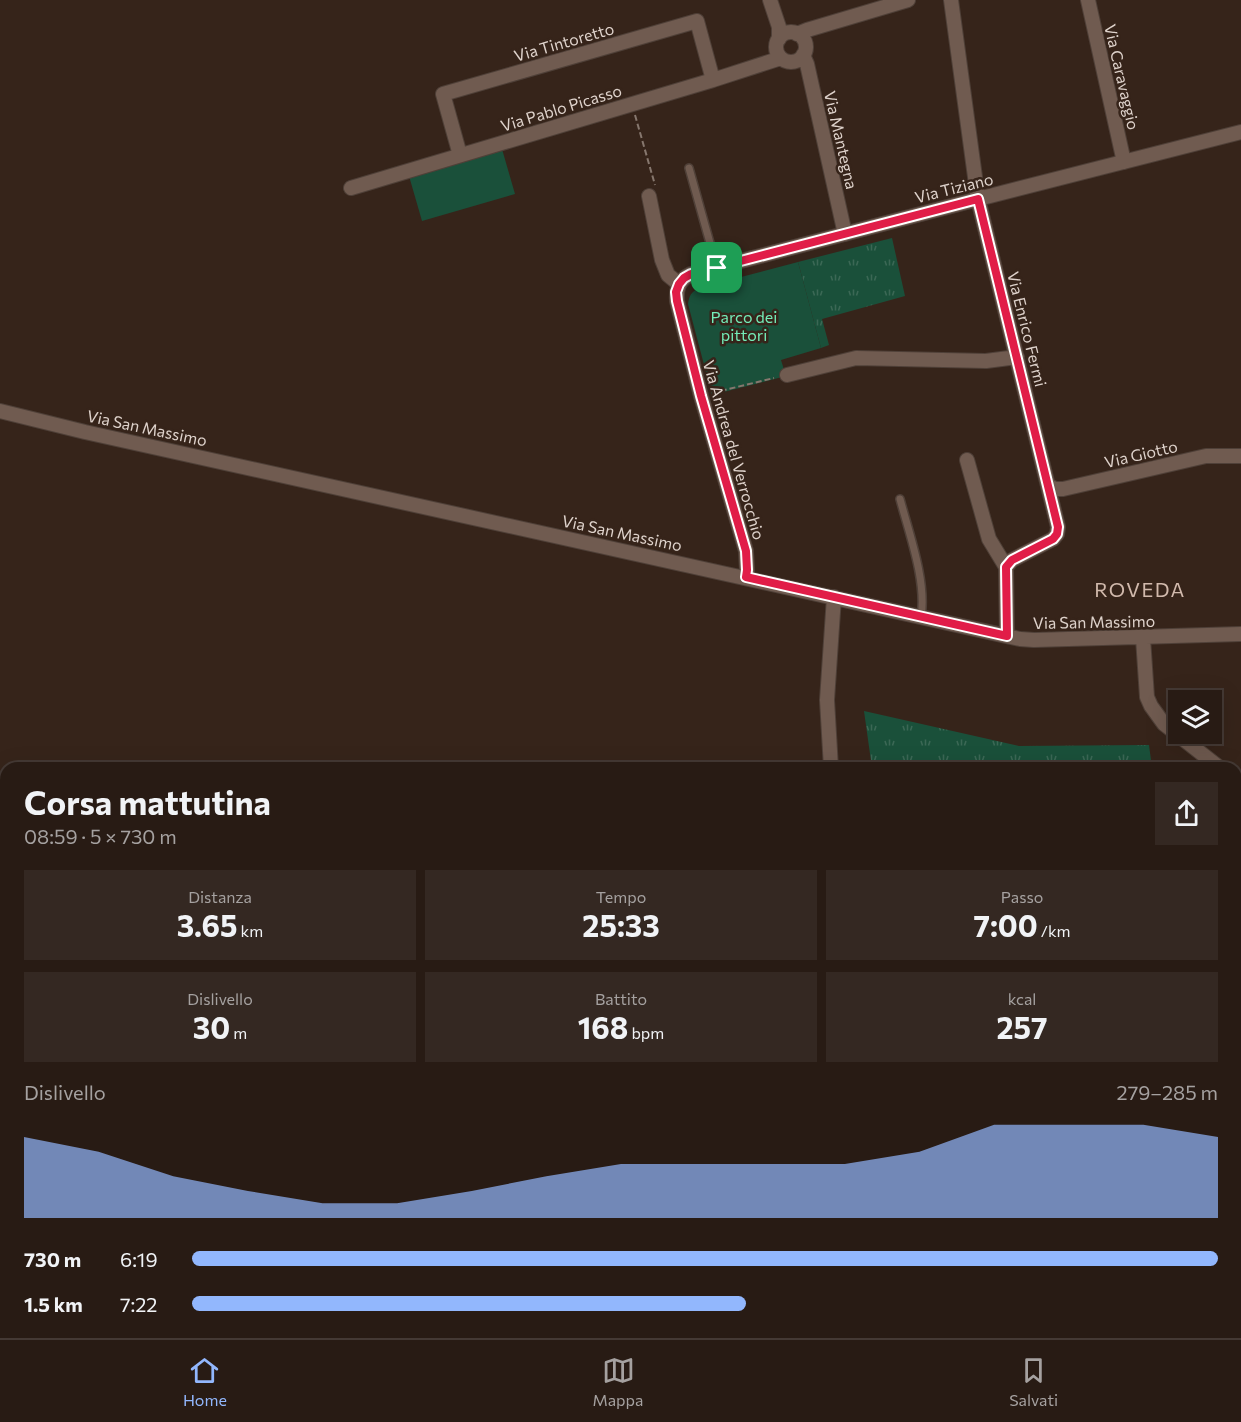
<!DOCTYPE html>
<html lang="it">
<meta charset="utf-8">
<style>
body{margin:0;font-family:Commissioner,sans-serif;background:#342822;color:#f1f3f6;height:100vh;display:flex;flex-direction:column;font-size:22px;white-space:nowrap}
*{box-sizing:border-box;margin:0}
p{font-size:20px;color:#a5a1a0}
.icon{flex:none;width:33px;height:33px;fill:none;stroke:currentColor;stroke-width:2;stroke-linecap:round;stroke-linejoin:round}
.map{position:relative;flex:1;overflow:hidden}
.details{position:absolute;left:0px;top:762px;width:1242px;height:576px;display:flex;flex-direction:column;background:#281b14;border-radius:18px 18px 0 0;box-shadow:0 6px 24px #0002,0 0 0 2px #443934}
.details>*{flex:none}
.fabs{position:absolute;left:1168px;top:690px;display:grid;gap:12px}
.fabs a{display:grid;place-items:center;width:54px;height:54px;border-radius:0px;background:#281b14;box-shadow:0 6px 24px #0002,0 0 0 2px #443934;font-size:30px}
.pin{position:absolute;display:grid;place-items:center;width:51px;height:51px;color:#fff;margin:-26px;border-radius:12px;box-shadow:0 3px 9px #0006}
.round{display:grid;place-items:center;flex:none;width:63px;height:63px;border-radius:0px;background:#342822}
.overview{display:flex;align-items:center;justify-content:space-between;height:102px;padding:0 24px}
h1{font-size:33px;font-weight:700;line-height:45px}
.stats{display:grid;grid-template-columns:repeat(3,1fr);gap:9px;height:102px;padding:6px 24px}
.stats div{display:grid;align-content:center;border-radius:0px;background:#342822;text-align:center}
.stats b{font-size:30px;font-weight:700}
.stats small{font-size:16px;font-weight:400}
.stats p{font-size:16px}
.chart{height:168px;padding:12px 24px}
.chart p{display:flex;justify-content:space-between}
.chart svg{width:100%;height:108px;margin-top:6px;fill:#92b7fd;opacity:.7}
ul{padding:0 24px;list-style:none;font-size:20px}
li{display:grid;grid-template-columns:96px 72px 1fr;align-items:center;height:45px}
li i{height:15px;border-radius:8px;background:#92b7fd}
.menu{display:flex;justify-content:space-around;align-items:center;height:84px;border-top:2px solid #443934;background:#281b14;font-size:16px;color:#a5a1a0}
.menu a{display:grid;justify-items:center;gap:3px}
.menu .on{color:#92b7fd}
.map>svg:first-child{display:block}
</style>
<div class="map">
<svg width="1241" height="1338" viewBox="0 0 1241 1338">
<defs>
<pattern id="grass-tufts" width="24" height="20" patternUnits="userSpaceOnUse" patternTransform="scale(1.5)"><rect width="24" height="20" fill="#1a503a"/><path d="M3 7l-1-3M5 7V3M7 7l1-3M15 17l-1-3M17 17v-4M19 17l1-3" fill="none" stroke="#3b6855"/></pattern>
</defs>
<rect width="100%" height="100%" fill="#36241a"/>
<!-- commercial -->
<path fill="#332d3d" d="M339 1332H358L360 1338H250Z"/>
<!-- grass -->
<path fill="url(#grass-tufts)" d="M892 238 905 296 822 319 829 345 821 348 798 262Z
M864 711 1019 746 1149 745 1152 768H872Z
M6 1215V1277L0 1276V1217Z"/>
<!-- green -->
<path fill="#1a503a" d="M502 149 515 194 422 221 409 176Z
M798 262 821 348 781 360 786 376 712 395 688 304C689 296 691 292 699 288Z"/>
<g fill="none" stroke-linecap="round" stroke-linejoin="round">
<defs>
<path id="service" d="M689 168 717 268
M900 499C909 533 927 582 921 617
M37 1332 38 1338"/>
<path id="minor" d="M770 0 779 27V39
M951 0 978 199 1058 527 1057 534 1053 539 1012 560 1006 567 1007 636
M1088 0 1124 162
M776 47a15 15 0 1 1 30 0a15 15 0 1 1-30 0Z
M797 34 807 30 908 0
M803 55 807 64 845 234
M460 155 443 94 697 21 713 80
M351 188 713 80 781 58
M649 196 662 260 668 275 679 284
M787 375 856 358 986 361 1017 357
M0 411 85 432 1020 639 1034 640 1241 634
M967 460 989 539 1006 567
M1049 486 1055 489H1063L1206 456H1241
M746 577 747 570 746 551 701 396 677 301C676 288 679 280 691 274L978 199 1241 132
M1143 638 1147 697 1151 706 1164 724 1220 768
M831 768 827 700 834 597
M1236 781 1241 785
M1236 940H1241
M1236 1044 1241 1039"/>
<path id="tertiary" d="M1236 1081 1241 1082
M0 1191 6 1194"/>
<path id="primary" d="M1236 1060 1241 1058
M0 1202 6 1201
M0 1290 6 1291"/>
</defs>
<!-- service casing -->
<use href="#service" stroke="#4f4038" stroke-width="10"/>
<!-- minor casing -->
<use href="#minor" stroke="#4f4038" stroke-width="16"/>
<!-- tertiary casing -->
<use href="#tertiary" stroke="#4f4038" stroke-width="18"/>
<!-- primary casing -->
<use href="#primary" stroke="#4f4038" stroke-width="18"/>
<!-- path -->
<path stroke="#86776e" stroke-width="2" stroke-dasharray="6 3" stroke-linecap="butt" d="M635 115 655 185
M712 393 774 378"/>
<!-- service -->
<use href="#service" stroke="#705b50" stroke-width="7"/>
<!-- minor -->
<use href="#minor" stroke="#705b50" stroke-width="14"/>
<!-- tertiary -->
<use href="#tertiary" stroke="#705b50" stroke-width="15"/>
<!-- primary -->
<use href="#primary" stroke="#8c8fb1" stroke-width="15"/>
</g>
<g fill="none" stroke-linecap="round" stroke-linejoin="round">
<defs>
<path id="route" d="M978 199 1058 527 1057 534 1053 539 1012 560 1006 567 1007 636 746 577 747 570 746 551 701 396 677 301 676 292 679 284 684 278 691 274Z"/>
</defs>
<!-- route casing -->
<use href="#route" stroke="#fff" stroke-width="12"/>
<!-- route -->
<use href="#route" stroke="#e11d48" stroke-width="8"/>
</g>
<g text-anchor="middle" stroke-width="5" stroke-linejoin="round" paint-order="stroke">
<!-- street labels -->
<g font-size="16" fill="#ded2cb" stroke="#36241a">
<text transform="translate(564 42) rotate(-16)" y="6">Via Tintoretto</text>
<text transform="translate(1122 77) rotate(77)" y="6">Via Caravaggio</text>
<text transform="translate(561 108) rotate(-17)" y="6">Via Pablo Picasso</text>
<text transform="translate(841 140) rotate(77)" y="6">Via Mantegna</text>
<text transform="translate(954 188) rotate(-14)" y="6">Via Tiziano</text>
<text transform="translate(1027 329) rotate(76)" y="6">Via Enrico Fermi</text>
<text transform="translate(147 428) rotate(12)" y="6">Via San Massimo</text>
<text transform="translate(734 450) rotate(74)" y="6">Via Andrea del Verrocchio</text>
<text transform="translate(1141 454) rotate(-13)" y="6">Via Giotto</text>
<text transform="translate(622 533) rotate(12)" y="6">Via San Massimo</text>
<text transform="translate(1094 622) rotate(-1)" y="6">Via San Massimo</text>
</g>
<!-- park labels -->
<g font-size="16" fill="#74ecb8" stroke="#36241a">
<text x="744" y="323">Parco dei<tspan x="744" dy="18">pittori</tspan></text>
</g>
<!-- quarter labels -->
<g font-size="20" letter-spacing="1.5" fill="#d1b9ac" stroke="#36241a">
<text x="1140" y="597">ROVEDA</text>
</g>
</g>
</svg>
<div class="fabs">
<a><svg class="icon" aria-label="layers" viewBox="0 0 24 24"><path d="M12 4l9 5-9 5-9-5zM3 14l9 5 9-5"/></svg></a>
</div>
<div class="pin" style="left:717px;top:268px;background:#1e9e55"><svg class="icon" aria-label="arrive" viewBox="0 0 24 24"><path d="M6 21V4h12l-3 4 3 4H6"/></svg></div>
<section class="details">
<div class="overview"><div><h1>Corsa mattutina</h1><p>08:59 · 5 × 730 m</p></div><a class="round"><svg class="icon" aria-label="share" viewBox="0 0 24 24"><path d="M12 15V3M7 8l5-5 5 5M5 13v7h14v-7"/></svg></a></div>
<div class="stats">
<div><p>Distanza</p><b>3.65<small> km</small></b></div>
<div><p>Tempo</p><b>25:33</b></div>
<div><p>Passo</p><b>7:00<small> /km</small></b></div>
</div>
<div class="stats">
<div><p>Dislivello</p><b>30<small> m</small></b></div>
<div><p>Battito</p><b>168<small> bpm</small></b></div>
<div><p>kcal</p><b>257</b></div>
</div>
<div class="chart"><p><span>Dislivello</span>279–285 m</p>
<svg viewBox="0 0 160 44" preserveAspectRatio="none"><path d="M0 44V11L10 17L20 27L30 33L40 38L50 38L60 33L70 27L80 22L90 22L100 22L110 22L120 17L130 6L140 6L150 6L160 11V44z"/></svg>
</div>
<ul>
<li><b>730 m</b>6:19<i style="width:100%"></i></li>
<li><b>1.5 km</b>7:22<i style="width:54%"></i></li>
</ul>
</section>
</div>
<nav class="menu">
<a class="on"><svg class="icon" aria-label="home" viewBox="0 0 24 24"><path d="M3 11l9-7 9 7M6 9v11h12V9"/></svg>Home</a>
<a><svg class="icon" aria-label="map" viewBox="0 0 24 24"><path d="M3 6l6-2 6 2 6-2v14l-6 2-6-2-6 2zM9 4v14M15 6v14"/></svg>Mappa</a>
<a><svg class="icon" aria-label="saved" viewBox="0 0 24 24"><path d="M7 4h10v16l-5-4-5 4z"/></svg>Salvati</a>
</nav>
